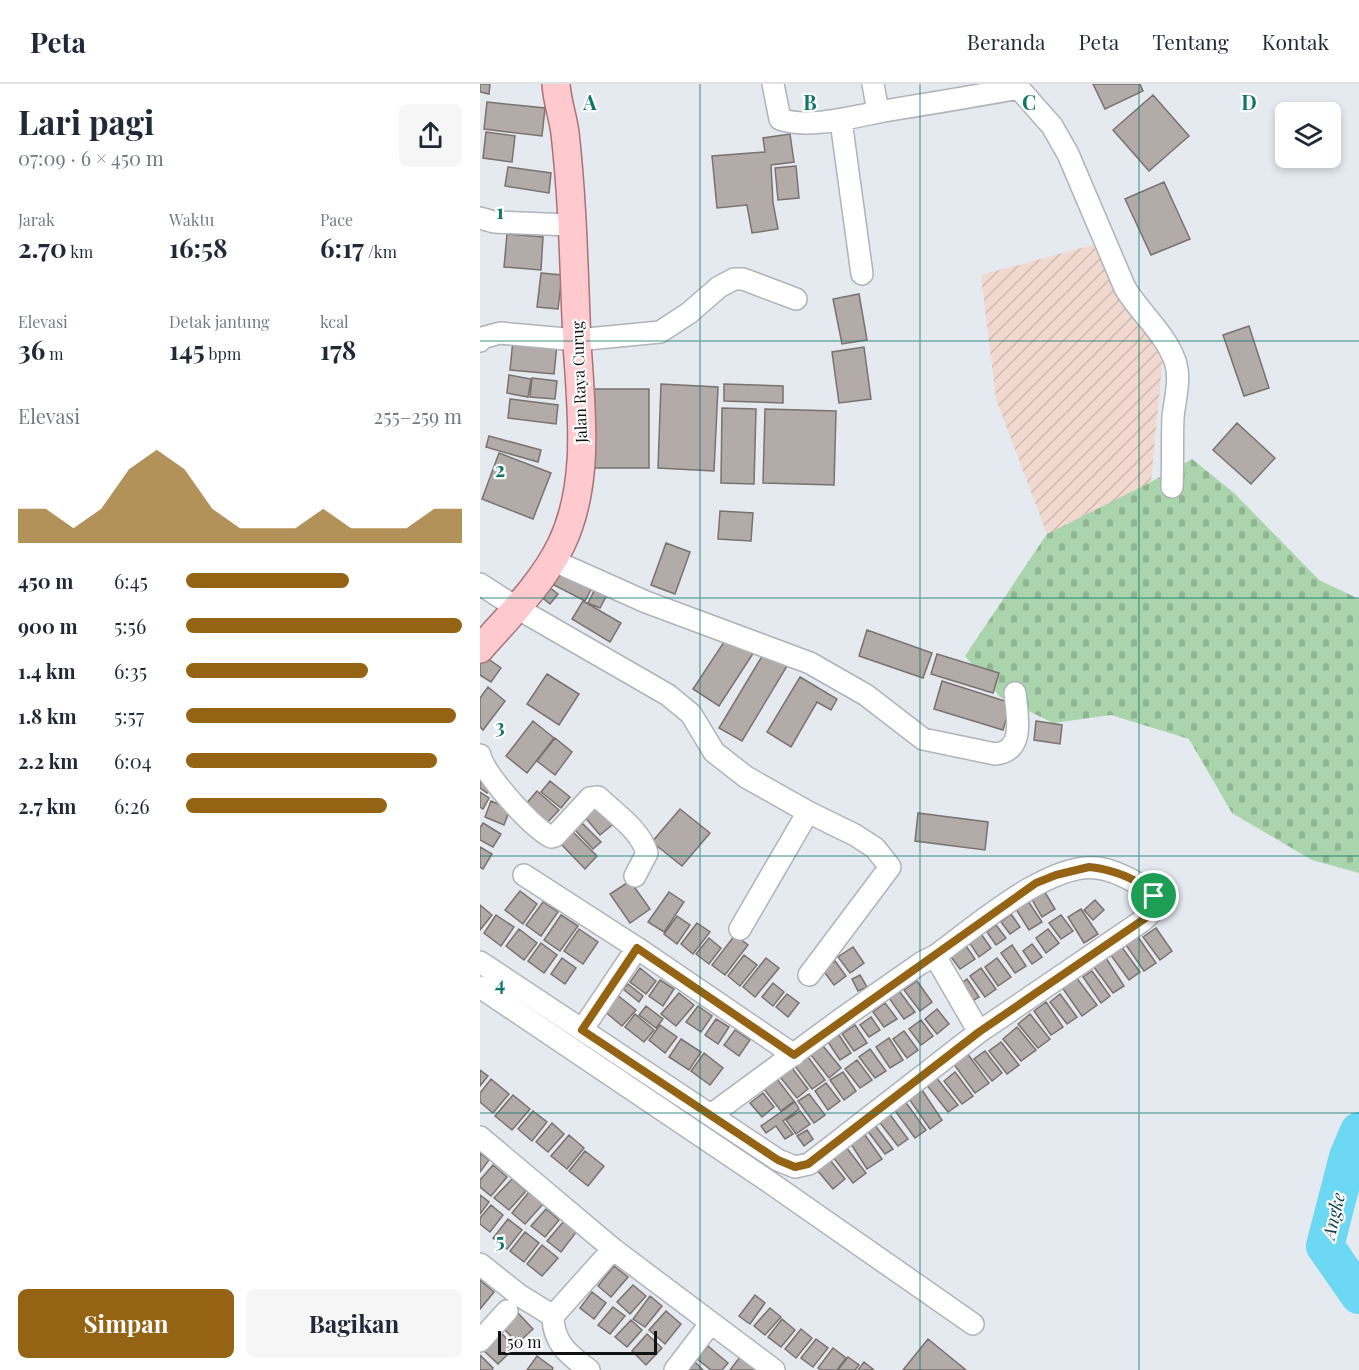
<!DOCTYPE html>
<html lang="id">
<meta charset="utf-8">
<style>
body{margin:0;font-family:"Playfair Display",serif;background:#f6f6f7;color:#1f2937;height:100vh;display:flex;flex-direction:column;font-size:22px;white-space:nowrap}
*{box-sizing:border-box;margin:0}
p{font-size:20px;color:#747a83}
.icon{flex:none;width:33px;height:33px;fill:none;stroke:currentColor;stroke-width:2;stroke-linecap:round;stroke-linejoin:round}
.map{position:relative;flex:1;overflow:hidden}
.panel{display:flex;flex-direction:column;background:#fff;width:480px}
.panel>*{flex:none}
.controls{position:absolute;left:795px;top:18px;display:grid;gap:12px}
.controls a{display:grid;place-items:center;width:66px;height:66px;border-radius:9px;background:#fff;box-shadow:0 3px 9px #0003;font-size:30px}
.scale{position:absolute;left:18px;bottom:15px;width:159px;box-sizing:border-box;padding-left:6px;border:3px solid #101113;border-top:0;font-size:16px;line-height:21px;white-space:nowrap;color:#101113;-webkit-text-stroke:4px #fff;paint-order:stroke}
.pin{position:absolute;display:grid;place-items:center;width:51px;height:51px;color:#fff;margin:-26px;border:3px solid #fff;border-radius:50%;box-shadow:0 2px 6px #0007}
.round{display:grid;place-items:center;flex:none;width:63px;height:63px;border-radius:9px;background:#f6f6f7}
.head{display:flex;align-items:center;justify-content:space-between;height:102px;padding:0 18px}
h1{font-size:33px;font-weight:700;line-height:45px}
.stats{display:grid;grid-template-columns:repeat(3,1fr);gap:9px;height:102px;padding:6px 18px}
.stats div{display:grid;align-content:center}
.stats b{font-size:26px;font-weight:700}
.stats small{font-size:16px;font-weight:400}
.stats p{font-size:16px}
.chart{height:168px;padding:12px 18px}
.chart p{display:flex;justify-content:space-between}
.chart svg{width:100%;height:108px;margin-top:6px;fill:#946414;opacity:.7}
.primary-button{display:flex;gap:12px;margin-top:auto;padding:12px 18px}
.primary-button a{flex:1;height:69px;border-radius:9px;background:#946414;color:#fff;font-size:24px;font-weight:700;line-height:69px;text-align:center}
.primary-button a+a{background:#f6f6f7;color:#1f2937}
ul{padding:0 18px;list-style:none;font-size:20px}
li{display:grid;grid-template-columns:96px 72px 1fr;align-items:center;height:45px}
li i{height:15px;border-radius:8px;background:#946414}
header{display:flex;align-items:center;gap:36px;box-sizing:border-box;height:84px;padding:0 30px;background:#fff;border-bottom:2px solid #e0e1e3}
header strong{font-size:28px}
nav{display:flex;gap:33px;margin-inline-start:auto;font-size:21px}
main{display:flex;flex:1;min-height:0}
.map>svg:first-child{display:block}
</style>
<header>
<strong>Peta</strong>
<nav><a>Beranda</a><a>Peta</a><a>Tentang</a><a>Kontak</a></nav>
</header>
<main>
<section class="panel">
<div class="head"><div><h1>Lari pagi</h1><p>07:09 · 6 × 450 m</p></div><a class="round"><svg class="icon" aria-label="share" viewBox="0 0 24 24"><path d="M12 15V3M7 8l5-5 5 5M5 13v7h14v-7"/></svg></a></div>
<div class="stats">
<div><p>Jarak</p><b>2.70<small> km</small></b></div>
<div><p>Waktu</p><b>16:58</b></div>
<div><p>Pace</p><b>6:17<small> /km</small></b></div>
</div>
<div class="stats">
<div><p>Elevasi</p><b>36<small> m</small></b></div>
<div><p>Detak jantung</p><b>145<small> bpm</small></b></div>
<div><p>kcal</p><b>178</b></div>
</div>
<div class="chart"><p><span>Elevasi</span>255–259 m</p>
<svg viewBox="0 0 160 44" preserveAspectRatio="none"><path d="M0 44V30L10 30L20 38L30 30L40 14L50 6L60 14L70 30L80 38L90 38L100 38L110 30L120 38L130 38L140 38L150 30L160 30V44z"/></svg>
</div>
<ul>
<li><b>450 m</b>6:45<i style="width:59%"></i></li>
<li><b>900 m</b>5:56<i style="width:100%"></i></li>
<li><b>1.4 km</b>6:35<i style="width:66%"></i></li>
<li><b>1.8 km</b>5:57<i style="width:98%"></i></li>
<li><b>2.2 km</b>6:04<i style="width:91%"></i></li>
<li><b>2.7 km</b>6:26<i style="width:73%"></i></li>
</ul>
<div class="primary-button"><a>Simpan</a><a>Bagikan</a></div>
</section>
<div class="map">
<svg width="879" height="1286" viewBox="0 0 879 1286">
<defs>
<pattern id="industrial-furrows" width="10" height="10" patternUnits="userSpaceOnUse" patternTransform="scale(1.5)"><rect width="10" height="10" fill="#f1d9cf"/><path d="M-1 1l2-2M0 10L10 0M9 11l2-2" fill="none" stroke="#ceb9b1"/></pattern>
<pattern id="cemetery-stones" width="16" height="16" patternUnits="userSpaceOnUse" patternTransform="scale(1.5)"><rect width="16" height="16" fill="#aad4ac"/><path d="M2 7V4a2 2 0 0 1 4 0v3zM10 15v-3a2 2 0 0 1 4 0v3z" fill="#91b593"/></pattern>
</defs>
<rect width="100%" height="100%" fill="#e5e9f0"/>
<!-- industrial -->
<path fill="url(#industrial-furrows)" d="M613 161 683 271 671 398 567 450 516 315 501 191Z"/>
<!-- cemetery -->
<path fill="url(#cemetery-stones)" d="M712 375 754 409 839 496 879 515V789L832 776 752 729 709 655 631 631 573 639 520 613 485 572 567 450 671 398Z"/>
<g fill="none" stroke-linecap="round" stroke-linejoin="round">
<!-- river -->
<path stroke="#6cd8f3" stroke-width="38" d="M879 1047 868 1073 845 1162 879 1211"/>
</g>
<!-- building -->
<path fill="#b3aba8" stroke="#7a726f" stroke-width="1.5" d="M0 0H10L9 10 0 8Z
M613 0H660L663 7 625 25Z
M673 11 709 52 669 87 633 46Z
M7 18 65 24 62 52 4 45Z
M6 48 35 52 32 78 3 74Z
M310 50 314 78 291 81 293 119 298 145 272 149 267 121 237 124 232 72 285 68 283 54Z
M316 82 319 114 298 116 295 84Z
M28 83 71 89 69 109 25 102Z
M684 98 710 155 671 171 645 115Z
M27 150 63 153 61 186 24 183Z
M61 189 82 191 78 225 57 223Z
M379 210 387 256 362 260 353 215Z
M769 242 789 304 764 312 743 251Z
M33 256 77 260 74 290 30 286Z
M384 263 391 315 359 319 352 268Z
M29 291 51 295 48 313 27 309Z
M52 294 77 297 75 315 50 313Z
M181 300 238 303 234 387 178 384Z
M244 300 303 302V319L244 317Z
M110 305H169V384H110Z
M30 315 78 321 76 340 28 334Z
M242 324 276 325 274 400 241 399Z
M285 325 356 327 354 401 283 399Z
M757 339 795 374 771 400 733 366Z
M9 352 61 366 58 378 6 363Z
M19 369 71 389 53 435 2 415Z
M240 427 273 429 271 457 238 455Z
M186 459 210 468 195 510 171 501Z
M81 483 114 500 105 517 72 500Z
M63 498 78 510 70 520 55 508Z
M118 499 130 505 120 524 108 519Z
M103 517 141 539 130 558 92 535Z
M387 546 452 569 443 594 379 572Z
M248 552 274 568 239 622 213 605Z
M287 564 310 577 262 657 239 644Z
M0 569 21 584 11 598 0 591Z
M457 570 519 589 513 609 451 590Z
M67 590 99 610 79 641 47 620Z
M320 593 357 615 351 626 337 618 311 663 287 648Z
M462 597 531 619 523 646 454 625Z
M8 603 25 617 3 646 0 643V614Z
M53 637 74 654 47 689 26 672Z
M556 637 582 641 580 660 554 656Z
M75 654 92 668 75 691 57 677Z
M4 693 13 700 7 709 0 704V699Z
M70 697 90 713 81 724 61 708Z
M57 707 79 726 66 740 45 721Z
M0 708 9 714 3 725 0 723Z
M11 717 30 725 24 741 5 733Z
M121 717 137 737 120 751 104 732Z
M200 725 230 749 202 782 172 758Z
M438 729 508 738 505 766 435 757Z
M3 739 21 750 13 763 0 756V744Z
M102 739 121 758 113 765 95 746Z
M93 748 117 772 105 785 81 760Z
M0 763 12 770 3 785 0 783Z
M150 797 170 825 150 839 130 810Z
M563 805 575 825 562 833 550 812Z
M40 807 57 820 43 840 25 826Z
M189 808 204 818 184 848 168 838Z
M615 816 624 826 613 836 604 826Z
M548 817 562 838 549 846 536 825Z
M63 818 78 828 61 852 46 841Z
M0 821 12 831 0 846Z
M601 825 618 850 604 859 588 833Z
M531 830 540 843 530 850 521 838Z
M16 831 34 843 21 862 4 849Z
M81 831 98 842 80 867 64 856Z
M581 831 593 847 581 855 569 839Z
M197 832 210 841 197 860 184 850Z
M217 839 230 848 213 870 201 860Z
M516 841 526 854 516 861 507 848Z
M676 844 692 867 680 876 663 853Z
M39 845 57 859 44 876 26 862Z
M99 845 118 858 103 880 84 867Z
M568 845 579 859 566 869 556 854Z
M501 850 511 864 499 873 489 858Z
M255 851 268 861 245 891 232 881Z
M658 853 676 879 664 887 646 861Z
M229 854 241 864 229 880 216 870Z
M61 859 77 871 64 889 48 877Z
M552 860 562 873 552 880 543 867Z
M532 861 546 882 535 889 521 869Z
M486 862 495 875 480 885 471 873Z
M641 862 660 888 649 896 630 870Z
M373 863 384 879 370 889 358 873Z
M264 871 277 881 260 902 248 892Z
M624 871 644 902 633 909 611 879Z
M82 874 96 884 85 900 71 890Z
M286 874 299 884 275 913 263 903Z
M517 874 531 893 518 902 505 883Z
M355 877 366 892 354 901 342 885Z
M160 884 176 897 166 910 150 898Z
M501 884 516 905 505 913 490 892Z
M612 887 630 912 621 919 603 893Z
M593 889 617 921 602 932 579 899Z
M380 891 387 903 378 907 372 895Z
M487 895 499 913 491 918 479 901Z
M180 896 194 905 183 922 169 912Z
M437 897 452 918 440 927 424 906Z
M293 899 304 908 293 922 282 913Z
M148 900 163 912 159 918 143 905Z
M419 907 435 928 424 935 409 914Z
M199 909 214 921 196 942 181 930Z
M136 910 156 926 142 942 123 926Z
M307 910 319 919 308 933 296 923Z
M580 910 597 933 587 940 570 918Z
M566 918 583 943 571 951 554 927Z
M405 919 417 935 404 943 393 928Z
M166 922 183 935 176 944 159 931Z
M218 922 232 932 221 948 206 938Z
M457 925 469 940 457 950 445 935Z
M155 930 174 946 164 958 145 943Z
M550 930 570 955 558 964 538 940Z
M391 933 400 946 389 953 380 941Z
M236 935 249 943 238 960 225 951Z
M441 936 453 952 441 961 429 945Z
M180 941 197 953 185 969 169 956Z
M375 941 387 959 374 967 362 950Z
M537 943 556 966 541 977 523 955Z
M255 946 270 956 259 972 244 961Z
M424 947 438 966 427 974 413 955Z
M359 951 371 969 360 976 348 958Z
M409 954 423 976 410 984 396 963Z
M201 955 221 968 209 986 189 973Z
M521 958 539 981 527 990 509 967Z
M343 962 361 984 349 994 331 971Z
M390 965 406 987 395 994 379 973Z
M484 965 509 999 495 1009 470 975Z
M505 967 522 989 512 997 494 975Z
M224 969 243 984 230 1001 211 987Z
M328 973 345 996 332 1005 315 982Z
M377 976 392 996 380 1004 365 985Z
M312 984 328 1005 317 1014 300 993Z
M0 986 8 992 0 1002Z
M363 988 376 1007 364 1016 350 996Z
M475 988 493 1012 482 1020 464 997Z
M455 992 478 1021 468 1028 446 1000Z
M11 995 29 1010 13 1029 0 1018V1009Z
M297 995 314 1017 301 1027 284 1005Z
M346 999 360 1017 348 1026 335 1007Z
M440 1003 462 1036 450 1045 427 1012Z
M283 1009 294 1023 282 1033 270 1019Z
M329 1010 345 1031 334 1039 318 1017Z
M33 1011 50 1025 32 1046 15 1032Z
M424 1016 446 1046 435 1054 413 1024Z
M315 1018 319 1025 303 1037 313 1050 305 1055 296 1042 286 1049 281 1042Z
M53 1027 67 1038 52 1057 38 1045Z
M320 1027 330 1040 316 1050 306 1036Z
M408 1028 428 1055 418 1062 397 1035Z
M72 1039 84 1050 68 1068 56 1058Z
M394 1040 413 1065 405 1070 387 1046Z
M327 1046 333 1055 324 1062 317 1052Z
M89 1051 104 1064 87 1085 71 1072Z
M385 1051 402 1075 387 1085 371 1060Z
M366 1063 386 1089 373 1099 353 1073Z
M105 1067 124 1082 108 1102 89 1087Z
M0 1069 9 1076 0 1088Z
M350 1076 365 1095 353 1105 337 1086Z
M13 1081 27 1093 11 1112 0 1103V1096Z
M32 1095 46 1107 29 1126 14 1114Z
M49 1108 63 1120 45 1140 32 1129Z
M0 1111 9 1118 0 1130Z
M11 1121 23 1131 10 1148 0 1140V1134Z
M66 1125 79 1136 65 1153 51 1142Z
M28 1135 42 1146 27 1165 13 1154Z
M84 1137 97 1147 81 1168 67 1157Z
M45 1148 59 1159 44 1178 30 1167Z
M62 1161 78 1174 62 1192 47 1180Z
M134 1182 148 1193 131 1213 118 1202Z
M0 1196 14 1208 0 1225Z
M153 1201 166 1212 150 1230 137 1218Z
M112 1208 126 1219 114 1235 100 1224Z
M275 1211 285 1219 270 1240 259 1232Z
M170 1212 182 1222 165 1243 153 1235Z
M133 1223 145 1232 130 1250 118 1241Z
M290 1224 301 1233 285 1251 274 1242Z
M186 1227 201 1240 185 1260 169 1246Z
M37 1228 53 1245 38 1259 22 1243Z
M302 1235 315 1246 301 1263 288 1253Z
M151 1236 162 1246 147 1263 135 1253Z
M321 1245 332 1254 316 1274 305 1265Z
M18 1246 35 1263 18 1280 1 1264Z
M167 1250 182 1264 166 1281 152 1267Z
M336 1255 348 1264 333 1283 321 1274Z
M448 1255 486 1286H423Z
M228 1262 248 1279 242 1286H231L217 1275Z
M353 1264 366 1274 357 1286H341L338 1284Z
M0 1271 13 1284 12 1286H0Z
M57 1272 73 1284 72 1286H47Z
M260 1273 275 1284 273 1286H250Z
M368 1273 379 1281 375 1286H358Z
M215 1278 223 1286H208Z
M384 1278 394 1286H378Z"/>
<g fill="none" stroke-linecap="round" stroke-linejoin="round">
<defs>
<path id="minor" d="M293 0 300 35C329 46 380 31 410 26 453 19 496 12 539 4
M393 0 398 28
M535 0 572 42 588 70 645 204C660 229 685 249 695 277 701 294 695 315 693 333 692 356 693 380 692 403
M361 37 382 190
M0 134 14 138 91 141
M0 257 2 254 20 249 97 256 180 248 209 229 239 203 254 195H263L316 215
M72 476 166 518 330 579 386 611 443 655 515 670C546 667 537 632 535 609
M0 500 37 524 188 611 211 630 234 668 266 693 328 728 375 751 395 764 410 783 329 891
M0 671C5 692 52 743 71 753L75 752 110 714 118 713C136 730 160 746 167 769L155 792
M44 791 157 864 314 971
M260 845 328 728
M455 872 499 948
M0 878 298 1076 315 1083 329 1080 499 948 662 837 675 825C677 811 666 804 655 798 644 792 630 785 617 784 568 778 494 844 455 872L441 879 364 933 231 1031
M0 903 285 1095 493 1240
M102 946 157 864
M0 1053 133 1165 294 1286
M0 1180 39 1211 73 1232C73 1259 89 1271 109 1286
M73 1232 133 1165
M0 1257 27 1227
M195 1286 230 1240"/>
<path id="major" d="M0 565C28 533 62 500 81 461 111 399 101 325 97 259 94 189 93 119 85 49 83 33 77 17 76 0"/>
</defs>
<!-- minor casing -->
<use href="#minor" stroke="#afb3ba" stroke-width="24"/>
<!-- major casing -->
<use href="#major" stroke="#aa7276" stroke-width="30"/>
<!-- minor -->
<use href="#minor" stroke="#fff" stroke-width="21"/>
<!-- major -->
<use href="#major" stroke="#fecacd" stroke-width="27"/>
</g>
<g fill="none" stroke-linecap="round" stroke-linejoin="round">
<defs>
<path id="route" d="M609 783C629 784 690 802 670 831L499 948 328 1080 315 1083 298 1076 102 946 157 864 314 971 556 799 576 791Z"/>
</defs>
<!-- route casing -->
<use href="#route" stroke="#fff" stroke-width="12"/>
<!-- route -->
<use href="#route" stroke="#946414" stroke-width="8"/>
</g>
<!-- grid -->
<path fill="none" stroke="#0f766e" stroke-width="1.5" stroke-opacity="0.55" d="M220 0V1286M440 0V1286M659 0V1286M0 257H879M0 514H879M0 772H879M0 1029H879"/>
<g text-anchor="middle" stroke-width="4.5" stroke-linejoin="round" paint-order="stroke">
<!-- street labels -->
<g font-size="16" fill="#101113" stroke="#fff">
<text transform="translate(99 298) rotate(-92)" y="6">Jalan Raya Curug</text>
</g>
<!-- water labels -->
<g font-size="18" font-style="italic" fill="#0c3f4a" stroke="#fff">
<text transform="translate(854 1132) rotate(-77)" y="6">Angke</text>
</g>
</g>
<g font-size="20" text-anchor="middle" font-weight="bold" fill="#0f766e" stroke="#fff" stroke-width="4.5" stroke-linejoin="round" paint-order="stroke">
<text x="110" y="26">A</text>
<text x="330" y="26">B</text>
<text x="549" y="26">C</text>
<text x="769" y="26">D</text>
<text x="20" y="135">1</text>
<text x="20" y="393">2</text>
<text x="20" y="650">3</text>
<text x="20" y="907">4</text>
<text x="20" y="1164">5</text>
</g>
</svg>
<div class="controls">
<a><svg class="icon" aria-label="layers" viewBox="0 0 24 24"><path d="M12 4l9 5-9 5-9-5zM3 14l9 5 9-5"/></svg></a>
</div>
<div class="scale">50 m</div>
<div class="pin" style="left:674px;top:812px;background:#1e9e55"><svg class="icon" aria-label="arrive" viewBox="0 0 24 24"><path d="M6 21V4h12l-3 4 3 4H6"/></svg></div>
</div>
</main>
